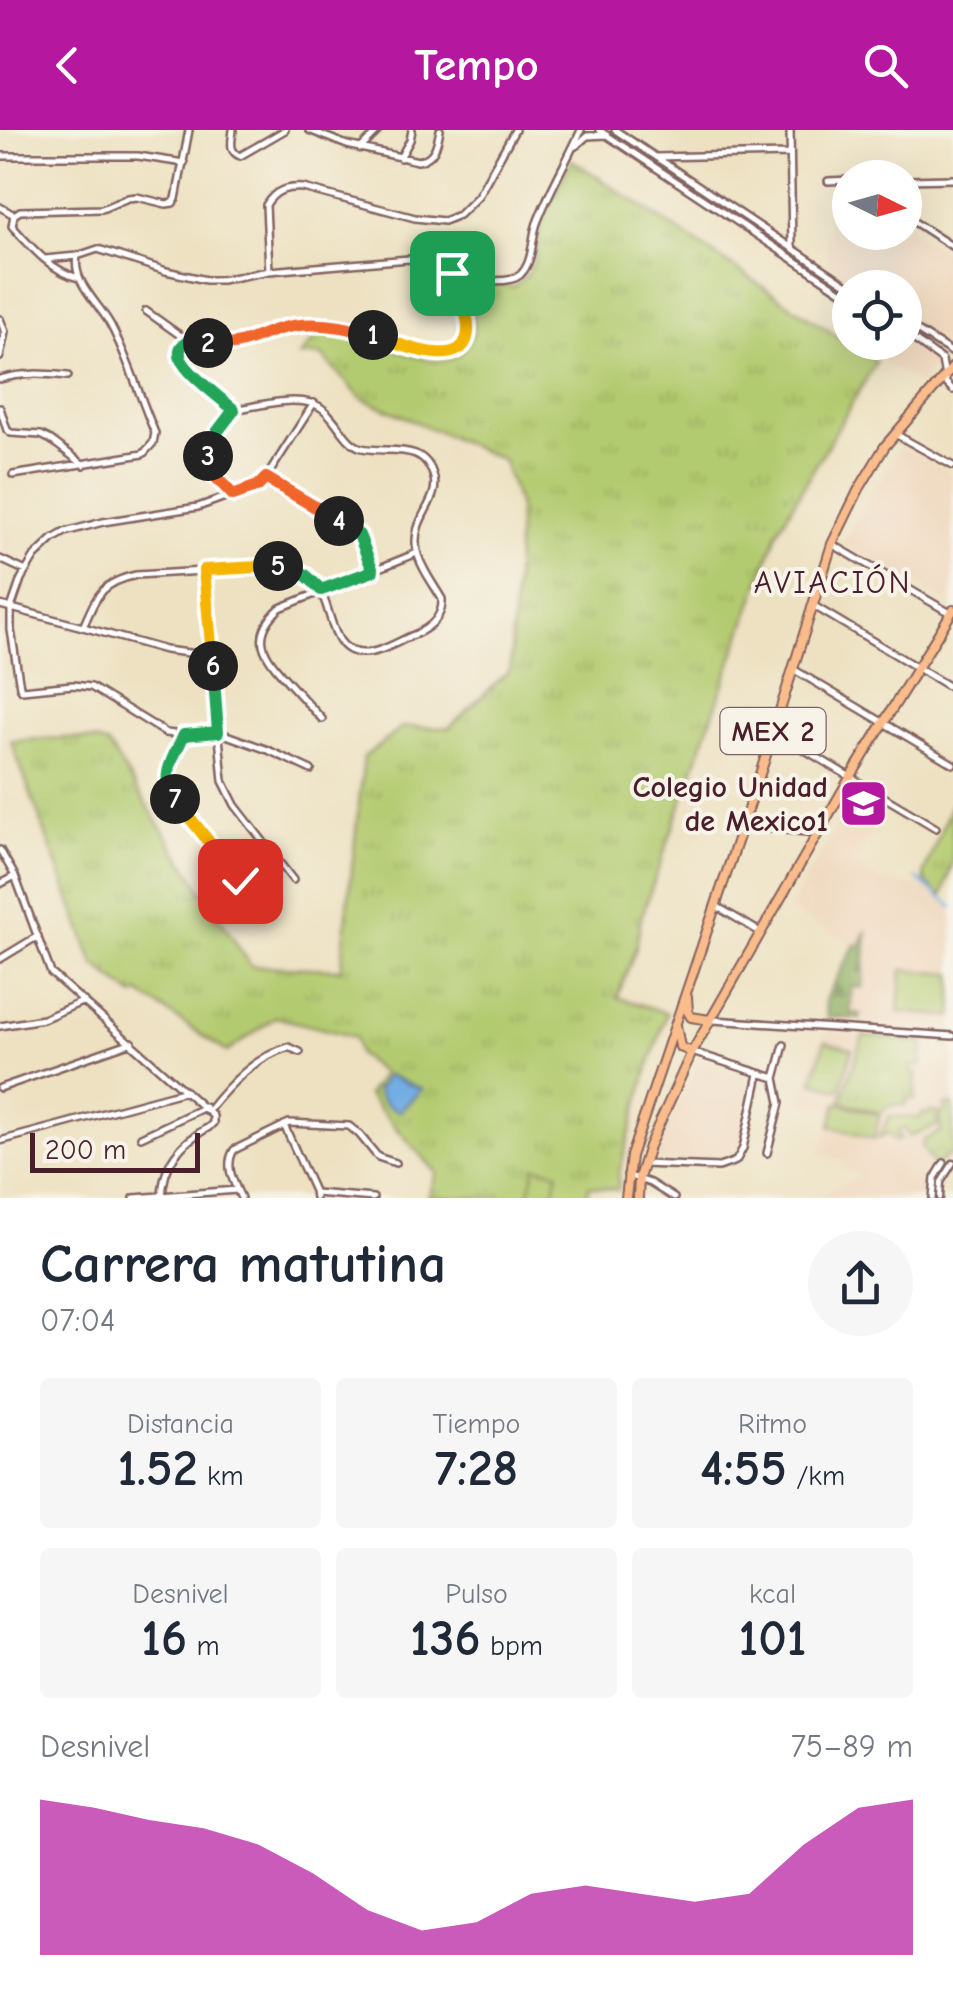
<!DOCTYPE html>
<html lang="es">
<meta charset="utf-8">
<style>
body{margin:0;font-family:"Comic Neue",sans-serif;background:#f6f6f7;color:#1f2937;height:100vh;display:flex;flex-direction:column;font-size:38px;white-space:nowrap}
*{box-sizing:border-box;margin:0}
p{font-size:32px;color:#747a83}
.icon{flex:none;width:55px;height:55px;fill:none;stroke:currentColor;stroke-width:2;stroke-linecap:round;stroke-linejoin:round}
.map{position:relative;height:1068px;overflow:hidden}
.sheet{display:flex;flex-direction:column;background:#fff;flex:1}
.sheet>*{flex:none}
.needle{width:65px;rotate:95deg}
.buttons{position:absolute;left:832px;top:30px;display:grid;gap:20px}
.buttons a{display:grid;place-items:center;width:90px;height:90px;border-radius:50%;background:#fff;box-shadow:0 10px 40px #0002;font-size:50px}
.scale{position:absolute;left:30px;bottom:25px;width:170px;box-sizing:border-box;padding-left:10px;border:5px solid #4a1f2b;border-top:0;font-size:28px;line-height:35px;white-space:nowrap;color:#4a1f2b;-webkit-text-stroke:8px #f7f3e8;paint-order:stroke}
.pin{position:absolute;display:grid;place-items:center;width:85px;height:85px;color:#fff;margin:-42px;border-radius:20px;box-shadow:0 5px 15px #0006}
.km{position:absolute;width:50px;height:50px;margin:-25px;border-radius:50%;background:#222;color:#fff;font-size:28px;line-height:50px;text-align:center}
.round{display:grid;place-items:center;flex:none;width:105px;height:105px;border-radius:52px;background:#f6f6f7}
.overview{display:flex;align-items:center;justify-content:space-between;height:170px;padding:0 40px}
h1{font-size:55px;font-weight:800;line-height:75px}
.figures{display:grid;grid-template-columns:repeat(3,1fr);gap:15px;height:170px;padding:10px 40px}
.figures div{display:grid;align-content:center;border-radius:10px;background:#f6f6f7;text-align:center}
.figures b{font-size:50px;font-weight:800}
.figures small{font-size:28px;font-weight:400}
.figures p{font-size:28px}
.chart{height:280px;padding:20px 40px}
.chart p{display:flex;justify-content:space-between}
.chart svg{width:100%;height:180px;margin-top:10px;fill:#b5179e;opacity:.7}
header{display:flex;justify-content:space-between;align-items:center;height:130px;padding:0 40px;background:#b5179e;color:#fff;font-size:45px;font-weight:800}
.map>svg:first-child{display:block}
</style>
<header><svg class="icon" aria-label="back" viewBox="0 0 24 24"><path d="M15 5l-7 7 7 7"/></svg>Tempo<svg class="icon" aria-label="search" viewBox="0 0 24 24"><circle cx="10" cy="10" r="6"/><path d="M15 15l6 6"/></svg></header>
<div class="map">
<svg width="953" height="1068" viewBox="0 0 953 1068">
<defs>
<pattern id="grass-tufts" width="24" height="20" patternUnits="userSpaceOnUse" patternTransform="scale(2.5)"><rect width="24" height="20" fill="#b3cb70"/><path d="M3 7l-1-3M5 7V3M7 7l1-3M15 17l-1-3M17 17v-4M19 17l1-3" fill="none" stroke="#9bae61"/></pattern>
<pattern id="forest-firs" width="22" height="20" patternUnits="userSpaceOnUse" patternTransform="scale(2.5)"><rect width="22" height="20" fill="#8eaf62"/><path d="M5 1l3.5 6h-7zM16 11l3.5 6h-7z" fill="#768e51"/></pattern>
<pattern id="park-crowns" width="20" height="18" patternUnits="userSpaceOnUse" patternTransform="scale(2.5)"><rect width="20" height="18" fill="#b3cb70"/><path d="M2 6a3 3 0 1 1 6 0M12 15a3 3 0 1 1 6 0" fill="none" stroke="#9bae61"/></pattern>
</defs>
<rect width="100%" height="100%" fill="#f7f3e8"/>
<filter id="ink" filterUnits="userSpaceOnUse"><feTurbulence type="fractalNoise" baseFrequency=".01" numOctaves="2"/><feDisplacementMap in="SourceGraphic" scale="20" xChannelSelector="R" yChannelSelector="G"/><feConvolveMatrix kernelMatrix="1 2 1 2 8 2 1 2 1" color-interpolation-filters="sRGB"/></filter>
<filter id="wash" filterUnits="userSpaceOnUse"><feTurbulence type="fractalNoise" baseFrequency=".0048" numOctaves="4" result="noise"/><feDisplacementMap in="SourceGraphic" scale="40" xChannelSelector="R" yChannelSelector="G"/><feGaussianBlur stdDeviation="2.25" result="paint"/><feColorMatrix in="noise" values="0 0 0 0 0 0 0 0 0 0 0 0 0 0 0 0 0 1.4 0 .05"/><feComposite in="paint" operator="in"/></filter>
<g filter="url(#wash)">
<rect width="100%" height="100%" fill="#ede1c1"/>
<!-- built -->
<path fill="#efd6bb" d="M827 59H850V102H905V95L953 127V217L942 214 905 190V158L855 157 828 137Z
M884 213H904L934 232 920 255 875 227Z
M901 315 953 345V461L947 472 843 414Z
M849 678 875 695 852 734 879 750 923 756 941 772 953 779V900L827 891 825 870 854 815 787 779Z
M829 902 953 913V1023L921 1046 925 1066 930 1068H825L829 1060 862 1046 842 1039 843 1031 820 1023 832 980 801 971 818 913Z
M698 934 745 946 752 954 738 1023 734 1031 720 1036 655 1030 653 1027Z"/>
<!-- grass -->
<path fill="url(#grass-tufts)" stroke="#7e754e" stroke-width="2.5" d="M572 30 876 232 778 400 641 788 636 818 617 867 667 883 647 942 619 1043 618 1060 589 1056 587 1068H428L437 1043 367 965 383 944 358 924 355 907 276 887 227 922 139 863 134 866 94 834 11 611C39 610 83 603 108 615L251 836 341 839 364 627 403 597 449 598 510 540 519 378 503 330 361 268 321 225 300 226 322 200C340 202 358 205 376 211 403 220 449 249 467 214 470 210 473 204 473 199 475 183 460 171 461 155L473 151 513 157C543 137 532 115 544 87 552 67 563 48 572 30Z
M953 670V731L942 768 925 752 924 743Z
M863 906 924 911 921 936H911V942L916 943 915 969H906V975H890L880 983 841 971Z
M930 981 938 982 937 996 909 1006 904 998 897 1002 901 1009 895 1011 888 1003 879 1008 889 986 921 988 922 983 929 984Z"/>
<!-- forest -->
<path fill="url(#forest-firs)" stroke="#6c6746" stroke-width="2.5" d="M867 800 863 857H852L850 883 860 884V889L827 887 825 870 855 815 860 816Z"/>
<!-- park -->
<path fill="url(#park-crowns)" stroke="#7e754e" stroke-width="2.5" d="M945 975H953V1023L934 1036 922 1016 923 1011 941 1001 939 983H944Z"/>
<!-- pitch -->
<path fill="#b3cb70" stroke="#7e754e" stroke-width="2.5" d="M902 840 953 844V887L899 882Z
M825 911 852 919 840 960 813 952Z
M837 973 880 985 874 1009 831 996Z
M535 1037 558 1042 552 1068H528Z"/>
<!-- water -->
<path fill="#72ade3" stroke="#5e6687" stroke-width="2.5" d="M387 945 422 959 400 981C389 979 379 970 377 959Z"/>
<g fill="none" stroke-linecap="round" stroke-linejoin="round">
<!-- stream -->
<path stroke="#72ade3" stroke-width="2.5" d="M916 748 953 777"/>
</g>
</g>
<g filter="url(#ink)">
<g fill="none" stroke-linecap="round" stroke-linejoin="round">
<defs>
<path id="pedestrian" d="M940 1068 941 1052 953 1033"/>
<path id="minor" d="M233 0C232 11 228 21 240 26L285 0
M309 0 347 15 418 31C435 28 437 15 440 0
M790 0 792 117
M360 19 379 0
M0 26H138L184 33
M656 27 790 24
M400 28 410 10 412 0
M905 50 953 49
M828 51 850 50
M0 77 14 85
M14 85 20 81 102 79 128 68 137 67 166 74 173 73 176 69 189 0
M14 85 12 96C30 116 52 142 79 148
M905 86 953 117
M45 129 77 126 98 119 166 141 206 150H221L269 141 409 129 429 131 451 143
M269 141 266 75C275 60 286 57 303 58L415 88 444 91 459 85 478 66 515 0
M146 181 188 211
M0 189 5 202 0 227
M0 249C23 242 45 244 68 246
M0 278 7 300 11 303 41 305 51 310 84 335
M897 305 953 336
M13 345 143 324 153 313 155 303C140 268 128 227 110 194 98 172 72 152 77 126
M266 348 317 377 359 405 373 440
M233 365C197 327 203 318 234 280
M0 429 26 441
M204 440 223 651 235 675 293 750
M814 476 953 559
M83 497 165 520 212 526
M793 539 953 634
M322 589C311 577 300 565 289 553 265 526 248 508 280 478L417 423
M773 601 936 698
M184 605 168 642 167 656 240 751
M311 640 268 620 218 602 184 605 166 603 91 557 73 555 22 560 20 557 11 500V478L21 449 35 426 53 409 65 402 103 392 198 377 258 355 266 348 314 273
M743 696 818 703
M0 720 15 746 51 843 213 986V993L209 997C180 1013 163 1033 162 1068
M0 754 15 746
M716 776 760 802
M0 829 38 806
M713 890 953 906
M0 896 43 889 84 871
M692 922 775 948
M0 958 132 912
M209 980C229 955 256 926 289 917L300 922
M284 995 314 1061 315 1068
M141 1007 205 977
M0 1011 186 961
M767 1023 780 973 775 948 784 915
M643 1034 719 1037 736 1031 743 1018 759 944
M627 1045 650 1053 674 1068
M315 1063 373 1068
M134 1068 237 1060
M241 1068C234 1053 224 1036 234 1020L289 993 349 996 359 1004 378 1027 396 1033
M933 1068 935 1048 944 1033"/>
<path id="tertiary" d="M599 0 850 167
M615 0 852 158
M576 16 587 6 606 5
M451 143C467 149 507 156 520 145 534 132 531 109 537 93 549 61 567 31 581 0
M905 193 953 223
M905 203 942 230 946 253 953 260
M832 414 950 483
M0 475 83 497C97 466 100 453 136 445L286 436C300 441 309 446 318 457 333 477 329 524 364 523 381 523 400 510 416 504 431 497 443 487 442 469 434 455 420 437 417 421 410 389 440 372 434 348 425 310 388 324 362 318 342 313 335 279 311 273 288 267 257 276 234 280 216 264 185 247 179 223L185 212 192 210 227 217 294 196H332L357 200 440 225 448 224 461 216 469 199 451 143"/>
<path id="primary" d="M687 867 688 882 691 887 710 890
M676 895 680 917 692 922
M626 1068 631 1026 762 638 832 414 859 359 885 316 953 237
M638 1068 639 1048 649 1016 692 922 851 646 953 480"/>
</defs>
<!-- pedestrian casing -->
<use href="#pedestrian" stroke="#836360" stroke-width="9"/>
<!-- minor casing -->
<use href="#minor" stroke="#836360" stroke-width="10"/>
<!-- tertiary casing -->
<use href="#tertiary" stroke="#836360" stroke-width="10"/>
<!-- primary casing -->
<use href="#primary" stroke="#836360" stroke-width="12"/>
<!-- pedestrian -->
<use href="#pedestrian" stroke="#fff" stroke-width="4"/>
<!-- minor -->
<use href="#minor" stroke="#fff" stroke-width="5"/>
<!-- tertiary -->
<use href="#tertiary" stroke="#fff" stroke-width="5"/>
<!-- primary -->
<use href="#primary" stroke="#fabc8b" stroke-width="8"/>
</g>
</g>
<g fill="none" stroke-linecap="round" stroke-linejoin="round" filter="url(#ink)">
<defs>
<path id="split-1" d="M373 205C396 213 470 246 468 197 468 180 456 160 452 143"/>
<path id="split-2" d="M208 213C246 221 258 201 293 196 320 192 348 197 373 205"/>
<path id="split-3" d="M208 213 188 211C182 216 179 217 180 225 181 240 222 269 234 280L211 310 208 326"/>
<path id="split-4" d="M208 326 215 346 233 365 258 356 266 348 339 391"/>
<path id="split-5" d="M278 436C298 435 309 447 321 460L373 441 359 405 339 391"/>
<path id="split-6" d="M213 536 204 440 278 436"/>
<path id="split-7" d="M175 669C158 648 174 626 184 605L218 602 213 536"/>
<path id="split-8" d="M175 669 240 751"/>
</defs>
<!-- split-1 casing -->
<use href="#split-1" stroke="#fff" stroke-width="20"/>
<!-- split-2 casing -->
<use href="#split-2" stroke="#fff" stroke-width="20"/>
<!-- split-3 casing -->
<use href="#split-3" stroke="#fff" stroke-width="20"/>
<!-- split-4 casing -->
<use href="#split-4" stroke="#fff" stroke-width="20"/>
<!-- split-5 casing -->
<use href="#split-5" stroke="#fff" stroke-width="20"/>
<!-- split-6 casing -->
<use href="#split-6" stroke="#fff" stroke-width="20"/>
<!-- split-7 casing -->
<use href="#split-7" stroke="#fff" stroke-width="20"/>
<!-- split-8 casing -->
<use href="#split-8" stroke="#fff" stroke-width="20"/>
<!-- split-1 -->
<use href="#split-1" stroke="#f5b400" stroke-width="12"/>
<!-- split-2 -->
<use href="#split-2" stroke="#f0652b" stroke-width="12"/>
<!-- split-3 -->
<use href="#split-3" stroke="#22a559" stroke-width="12"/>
<!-- split-4 -->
<use href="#split-4" stroke="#f0652b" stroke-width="12"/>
<!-- split-5 -->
<use href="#split-5" stroke="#22a559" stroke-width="12"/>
<!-- split-6 -->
<use href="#split-6" stroke="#f5b400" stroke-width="12"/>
<!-- split-7 -->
<use href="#split-7" stroke="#22a559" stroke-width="12"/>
<!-- split-8 -->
<use href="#split-8" stroke="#f5b400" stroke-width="12"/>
</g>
<!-- icons -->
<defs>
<symbol id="university-square" viewBox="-11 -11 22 22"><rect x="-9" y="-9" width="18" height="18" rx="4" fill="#b5179e" stroke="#f7f3e8"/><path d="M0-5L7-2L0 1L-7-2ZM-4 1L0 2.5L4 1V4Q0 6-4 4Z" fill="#fff"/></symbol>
</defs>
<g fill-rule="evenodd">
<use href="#university-square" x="836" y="646" width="55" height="55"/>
</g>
<g text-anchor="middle" stroke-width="8" stroke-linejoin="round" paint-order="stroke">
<!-- shield labels -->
<rect fill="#f7f3e8" stroke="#7e5f64" stroke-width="2.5" x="720.5" y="578" width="105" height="46" rx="8"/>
<g font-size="28" font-weight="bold" fill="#4a1f2b">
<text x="773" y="611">MEX 2</text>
</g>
<!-- poi labels -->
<g font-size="30" font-weight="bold" fill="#4a1f2b" stroke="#f7f3e8" text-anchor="end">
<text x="828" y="667">Colegio Unidad<tspan x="828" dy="34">de Mexico1</tspan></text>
</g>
<!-- neighbourhood labels -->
<g font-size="32" letter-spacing="2.5" fill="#4a1f2b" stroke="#f7f3e8">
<text x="833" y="463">AVIACIÓN</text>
</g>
</g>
</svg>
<div class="buttons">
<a><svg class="needle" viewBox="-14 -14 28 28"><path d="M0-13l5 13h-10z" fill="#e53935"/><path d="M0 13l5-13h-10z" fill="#747a83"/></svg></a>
<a><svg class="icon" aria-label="locate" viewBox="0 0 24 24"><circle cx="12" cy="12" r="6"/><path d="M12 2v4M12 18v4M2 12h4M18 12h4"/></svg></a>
</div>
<div class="scale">200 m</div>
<div class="pin" style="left:452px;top:143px;background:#1e9e55"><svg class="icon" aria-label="arrive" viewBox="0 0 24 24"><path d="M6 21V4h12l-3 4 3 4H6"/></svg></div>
<div class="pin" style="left:240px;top:751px;background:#d93025"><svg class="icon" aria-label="check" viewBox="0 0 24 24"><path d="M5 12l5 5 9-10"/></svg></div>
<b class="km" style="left:373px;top:205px">1</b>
<b class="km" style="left:208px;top:213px">2</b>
<b class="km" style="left:208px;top:326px">3</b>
<b class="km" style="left:339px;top:391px">4</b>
<b class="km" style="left:278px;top:436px">5</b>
<b class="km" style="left:213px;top:536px">6</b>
<b class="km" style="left:175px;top:669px">7</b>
</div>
<section class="sheet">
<div class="overview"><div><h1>Carrera matutina</h1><p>07:04</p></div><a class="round"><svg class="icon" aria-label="share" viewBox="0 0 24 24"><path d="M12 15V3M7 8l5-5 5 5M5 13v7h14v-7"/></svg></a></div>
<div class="figures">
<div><p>Distancia</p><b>1.52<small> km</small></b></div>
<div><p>Tiempo</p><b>7:28</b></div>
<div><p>Ritmo</p><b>4:55<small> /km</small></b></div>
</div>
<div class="figures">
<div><p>Desnivel</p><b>16<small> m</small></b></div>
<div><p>Pulso</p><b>136<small> bpm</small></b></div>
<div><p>kcal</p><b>101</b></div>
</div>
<div class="chart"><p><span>Desnivel</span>75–89 m</p>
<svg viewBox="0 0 160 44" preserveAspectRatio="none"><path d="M0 44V6L10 8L20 11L30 13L40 17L50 24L60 33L70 38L80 36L90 29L100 27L110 29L120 31L130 29L140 17L150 8L160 6V44z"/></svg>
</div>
</section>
